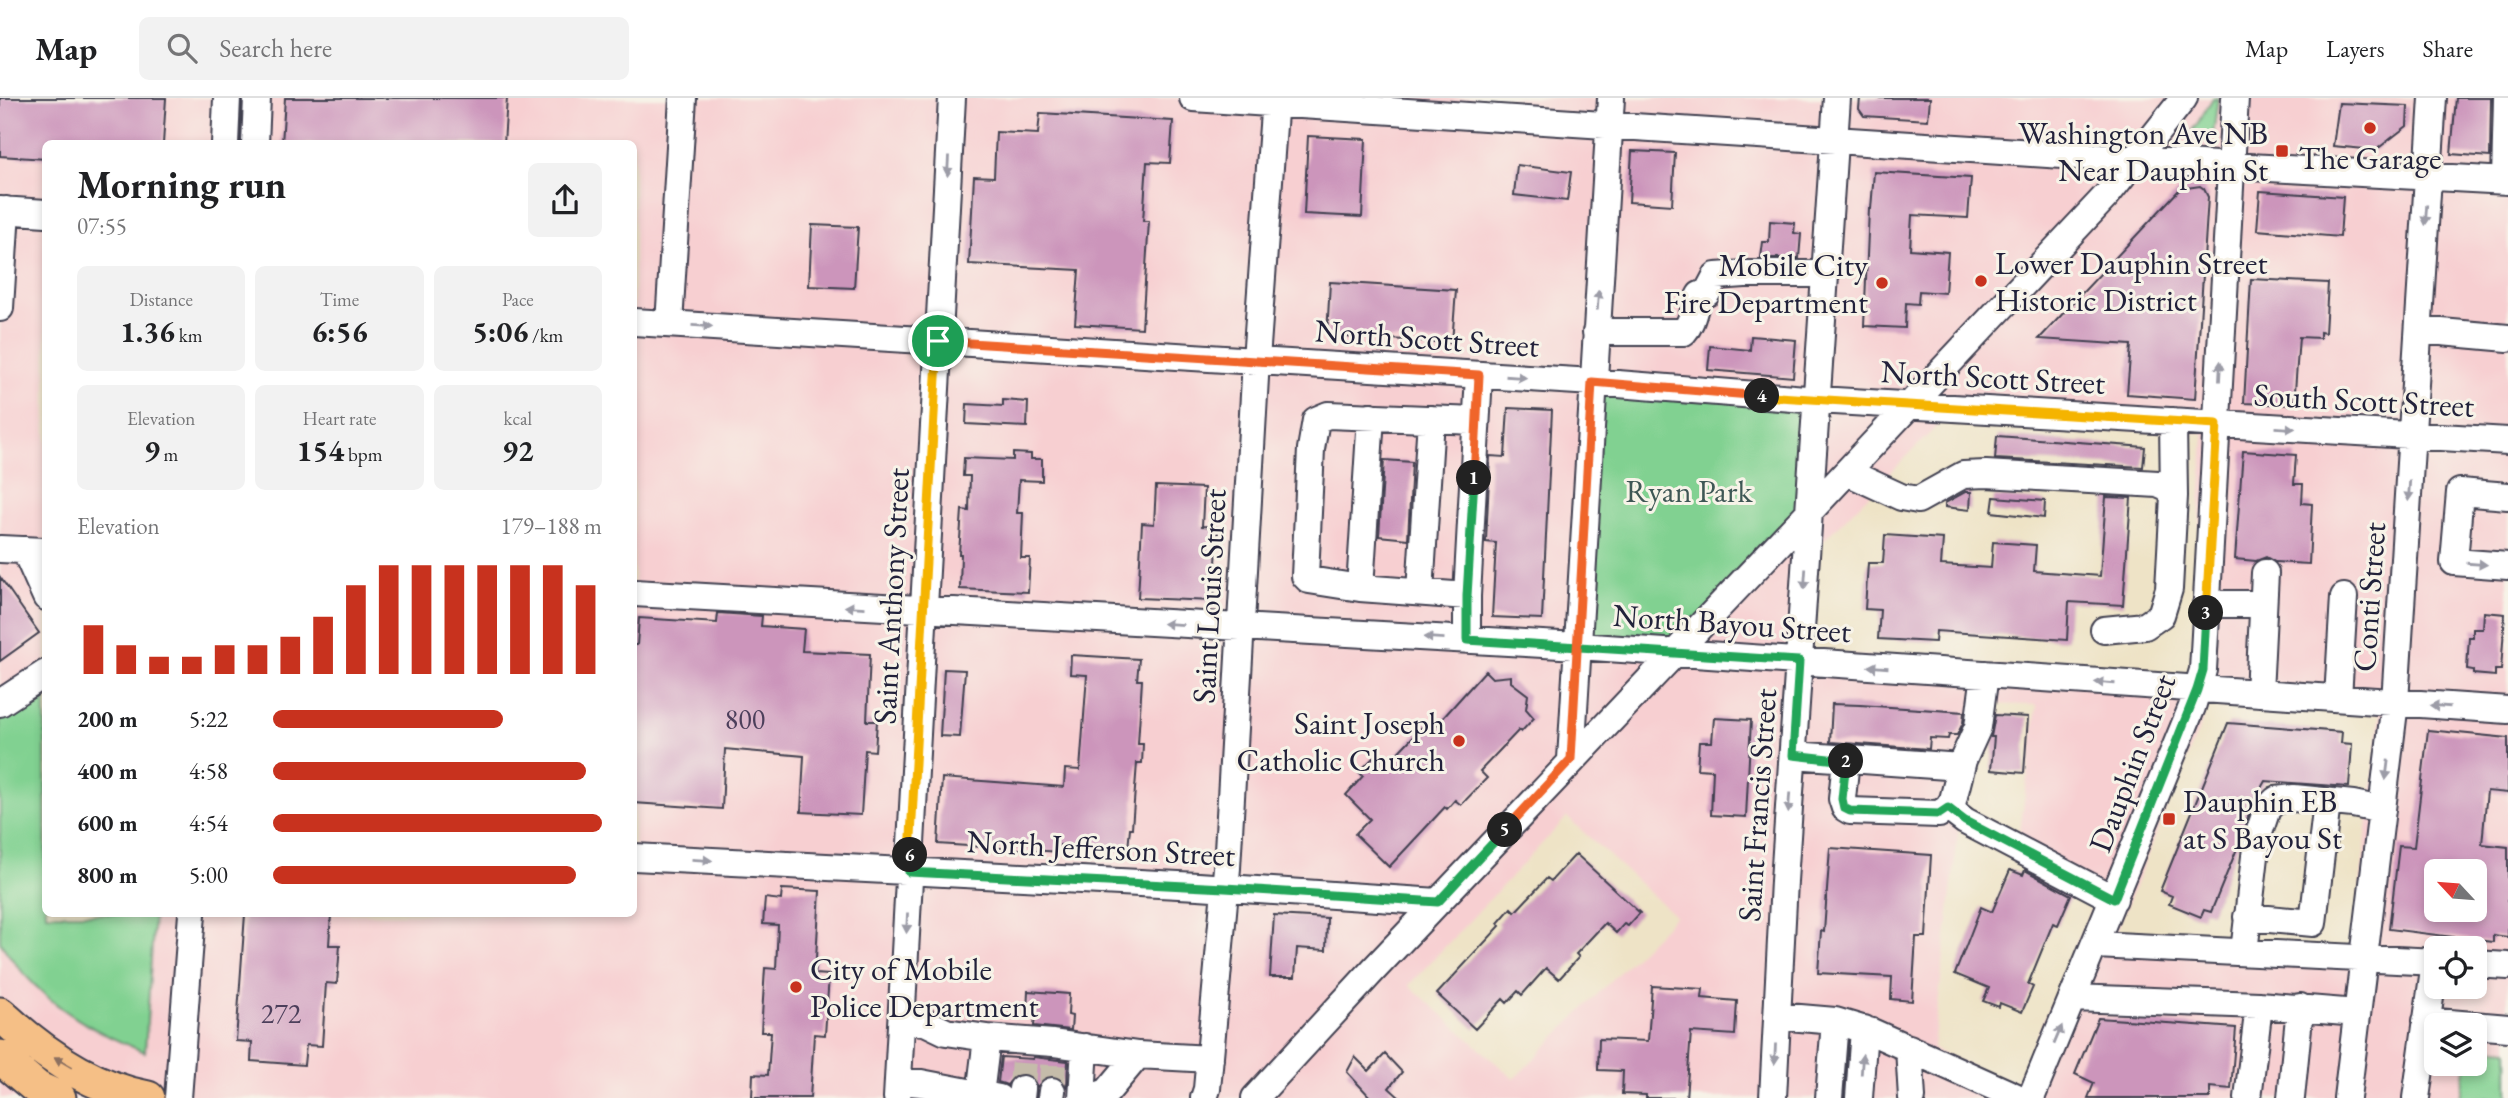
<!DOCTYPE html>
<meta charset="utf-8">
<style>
body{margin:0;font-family:"EB Garamond",serif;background:#f2f2f2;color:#202124;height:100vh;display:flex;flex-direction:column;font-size:26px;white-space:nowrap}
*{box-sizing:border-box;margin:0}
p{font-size:23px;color:#757577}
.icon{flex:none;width:38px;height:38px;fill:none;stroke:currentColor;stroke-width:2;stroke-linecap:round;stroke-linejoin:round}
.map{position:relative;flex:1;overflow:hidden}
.side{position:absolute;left:42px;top:42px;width:595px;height:777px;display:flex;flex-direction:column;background:#fff;border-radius:10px;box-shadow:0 4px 10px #0003}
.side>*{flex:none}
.needle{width:46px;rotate:296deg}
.fabs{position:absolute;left:2424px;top:761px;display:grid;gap:14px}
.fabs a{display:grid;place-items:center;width:63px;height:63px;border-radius:10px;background:#fff;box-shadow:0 4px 10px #0003;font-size:35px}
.pin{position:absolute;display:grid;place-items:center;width:60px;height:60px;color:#fff;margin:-30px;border:4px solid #fff;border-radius:50%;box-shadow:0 2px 7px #0007}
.km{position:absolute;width:35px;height:35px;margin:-18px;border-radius:50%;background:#222;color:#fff;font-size:19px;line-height:35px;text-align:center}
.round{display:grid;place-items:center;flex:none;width:74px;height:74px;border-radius:10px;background:#f2f2f2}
.summary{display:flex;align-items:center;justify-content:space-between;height:119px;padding:0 35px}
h1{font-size:38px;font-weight:700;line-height:52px}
.figures{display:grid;grid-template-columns:repeat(3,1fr);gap:10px;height:119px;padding:7px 35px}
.figures div{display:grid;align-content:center;border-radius:10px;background:#f2f2f2;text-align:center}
.figures b{font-size:30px;font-weight:700}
.figures small{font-size:19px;font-weight:400}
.figures p{font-size:19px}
.chart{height:196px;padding:14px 35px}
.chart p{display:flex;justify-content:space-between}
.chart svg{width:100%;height:126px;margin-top:7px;stroke:#c8321e;stroke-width:6}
ul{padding:0 35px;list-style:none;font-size:23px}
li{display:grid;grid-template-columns:112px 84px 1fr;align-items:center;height:52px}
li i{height:18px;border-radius:9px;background:#c8321e}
header{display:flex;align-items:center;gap:42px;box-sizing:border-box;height:98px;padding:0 35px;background:#fff;border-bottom:2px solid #e0e0e0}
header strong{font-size:33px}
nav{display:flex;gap:38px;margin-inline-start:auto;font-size:24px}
.search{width:490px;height:63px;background:#f2f2f2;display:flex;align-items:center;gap:18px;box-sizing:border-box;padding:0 24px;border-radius:10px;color:#757577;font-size:26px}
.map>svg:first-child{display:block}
</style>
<header>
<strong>Map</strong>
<div class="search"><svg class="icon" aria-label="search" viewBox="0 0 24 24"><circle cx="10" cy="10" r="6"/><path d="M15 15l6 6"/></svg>Search here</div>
<nav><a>Map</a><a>Layers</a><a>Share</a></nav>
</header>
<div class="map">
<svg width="2508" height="1000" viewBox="0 0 2508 1000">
<rect width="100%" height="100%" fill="#f7f3e8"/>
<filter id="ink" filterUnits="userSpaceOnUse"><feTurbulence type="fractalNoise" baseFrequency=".0143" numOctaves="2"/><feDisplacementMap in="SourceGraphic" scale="14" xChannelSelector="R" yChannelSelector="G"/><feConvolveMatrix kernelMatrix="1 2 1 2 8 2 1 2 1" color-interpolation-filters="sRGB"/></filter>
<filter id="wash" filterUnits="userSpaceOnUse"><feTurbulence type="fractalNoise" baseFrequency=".00686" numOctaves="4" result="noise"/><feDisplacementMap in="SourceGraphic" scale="28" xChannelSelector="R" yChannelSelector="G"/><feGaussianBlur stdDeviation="1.57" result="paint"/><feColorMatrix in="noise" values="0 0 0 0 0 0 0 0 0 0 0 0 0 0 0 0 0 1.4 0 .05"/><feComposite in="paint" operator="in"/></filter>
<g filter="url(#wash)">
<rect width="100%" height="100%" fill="#eee3c6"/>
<!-- built -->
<path fill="#f7cfd1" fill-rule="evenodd" d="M0 0H2508V1000H0ZM46 46H634V816H46ZM1942 323 2204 335 2191 582 1811 554 1819 447ZM2210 604 2380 616 2353 853 2116 835ZM1973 606 2037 607 2017 756 2096 799 2015 989 1933 951ZM1567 719 1675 818 1514 981 1409 887ZM2436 774H2474V812H2436ZM2436 850H2474V889H2436ZM2436 928H2474V966H2436Z"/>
<!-- green -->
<path fill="#81d191" stroke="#527a66" stroke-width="2" d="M2213 0H2218L2213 38 2191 36Z
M1593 284 1818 302 1810 413 1673 554 1578 548Z
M45 589 46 816H154L145 954C83 930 36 900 0 844V619Z
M2475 949 2508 952V1000H2460L2466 966H2474Z"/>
<g id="blocks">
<!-- building -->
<path fill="#cc95bb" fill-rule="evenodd" d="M0 0H166L163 46H46V61L0 58Z
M285 0H507L504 46H282Z
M1860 0H1930L1928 22 1864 18 1859 11Z
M2456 0H2491L2490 59 2451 56Z
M2339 5 2408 8 2407 28 2376 52 2333 48Z
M1040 15 1173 23 1170 65 1147 64 1143 123H1149L1142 230 1075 226 1079 172 969 166 974 78 994 79 996 34 1038 36Z
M1308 38 1366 41 1362 119 1304 116Z
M1632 53 1675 55 1672 107 1629 104Z
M1517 67 1571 74 1567 103 1514 97Z
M1874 74 1971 80 1968 120 1912 117 1910 151 1948 154 1945 195 1919 193 1918 206 1906 205 1905 230 1864 228 1869 111H1871Z
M2200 88 2204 91 2208 99 2195 301 2127 296 2131 247 2039 241 2180 91Z
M2260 93 2343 99 2340 139 2257 132Z
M1770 123 1795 125 1794 135 1801 136 1799 160H1761L1763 144H1769Z
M812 127 858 129 854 190 809 188Z
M2251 181 2328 185 2325 235 2320 234V240L2299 239 2294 307 2244 305Z
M1330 184 1456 192 1452 245 1327 237Z
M1751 238 1796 242 1793 279 1708 272 1710 248 1750 252Z
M1003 302 1028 304 1027 329 966 326 967 306 1003 308Z
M1508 310 1552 312 1542 521 1492 519 1496 445 1486 444 1490 358 1505 359Z
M1997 338 2145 349 2143 369 1995 361Z
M2243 353 2296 357 2294 386H2303L2302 405 2312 406 2309 466 2275 464 2266 459 2256 463 2235 461Z
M1013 355 1031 356V361H1042V383L1019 382 1017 415H1023L1021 460H1030L1028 494 960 491 961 456H959L962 412 969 413 970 378H963L964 360 1013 362Z
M1384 362 1412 364 1408 441 1379 438Z
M1156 388 1204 390 1202 428 1218 429 1214 503 1138 500 1142 425 1154 426Z
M1965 394H1971L1970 412 1945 409V405Z
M1994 399 2045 403 2044 420 1992 414Z
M2106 399 2131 400 2123 507 2069 504 2067 542 1936 533 1935 544 1878 541 1880 512 1865 511 1868 465H1883L1885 437 1943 441 1941 467 1991 470 1993 444 2036 447 2034 473 2100 478Z
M0 479 39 535 0 563Z
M2484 514 2505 516 2501 572H2495V578L2473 576V572L2467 571 2469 539H2473V531H2483Z
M718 515 762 518 761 528 804 531 802 553 870 556 867 623H877L875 653 865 652 861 717 801 714 804 658 725 651 722 711 634 705V547H637L639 520 717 525Z
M1071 557 1139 561 1137 582H1142L1138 646H1143L1142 665H1137L1132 730H1130L1128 751 1060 747V754L938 746 942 680 1064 689 1065 671 1080 672 1087 577 1070 576Z
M944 571 965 572 960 639 940 638Z
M1485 573 1492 580 1511 578V584L1528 597 1526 611 1534 620 1521 634 1519 632 1480 673 1487 680 1461 707 1455 702 1447 711 1445 709 1389 769 1355 736 1370 721 1346 697 1363 678 1359 674 1377 656 1387 666 1427 624 1434 630Z
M1832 606 1860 607 1964 614 1963 625 1957 637H1949L1948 641 1930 640 1929 651 1830 644Z
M1995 617 2028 619 2024 675 1991 672 1994 639H1991Z
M1714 620 1751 622 1746 719 1711 717 1713 672 1697 671 1699 644H1712Z
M2228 625 2342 634 2341 645 2352 646 2349 689 2265 683 2252 706 2241 741 2211 814 2204 812 2201 819 2169 806 2172 798 2160 793Z
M2428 632 2508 640V695L2487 693 2482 746 2508 749V839L2493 837V844L2389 831 2399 748 2414 749ZM2436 774H2474V812H2436Z
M1830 750 1931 757 1926 839H1916L1912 903 1891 901 1892 879 1818 875 1821 833 1824 834Z
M1576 756 1640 815 1628 828 1624 826 1616 835 1605 825 1576 856 1579 859 1559 881 1546 870 1522 897 1518 893 1507 905 1503 901 1475 931 1437 896 1500 828 1498 825 1511 810 1515 814 1547 780 1551 783Z
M2010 772 2023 777 2025 772 2071 797 2058 827 2053 825 2028 886 2033 889 2022 914 2000 905 1999 909 1983 903 1989 890 1955 876 1981 809 1992 814Z
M782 791 820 793 815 876 829 877 825 937 814 936 810 1000H752L753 976 768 977 771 934H761L765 870 776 871 778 827 763 826 765 800 781 802Z
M245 816H331L329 847H340L337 886 326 885 322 948 306 947 304 967 251 963 252 944 236 943Z
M1274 817 1327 820 1326 852 1297 850 1295 879H1270Z
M1652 888 1703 891 1702 900 1737 903 1735 937 1691 934 1686 1000H1646V997L1622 996 1623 973 1598 972 1599 941 1648 943Z
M1028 893 1069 896 1068 917 1072 918 1071 932 1034 928 1035 917 1027 916Z
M2098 920 2236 930 2231 991 2210 989V1000H2088L2094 985 2075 976Z
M1385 956 1402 974 1389 990 1400 1000H1371L1347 974 1355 959 1369 973Z
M1001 959 1033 961V959L1068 963 1067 989 1062 981 1054 977 1046 979 1037 989 1032 979 1024 976 1015 977 1007 987 998 984Z"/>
</g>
</g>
<g filter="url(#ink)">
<use href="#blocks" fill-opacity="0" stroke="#413f50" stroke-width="2"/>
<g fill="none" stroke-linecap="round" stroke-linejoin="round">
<!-- minor-tunnel -->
<path stroke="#c5bcaa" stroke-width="26" stroke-dasharray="26 13" stroke-linecap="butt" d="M1022 991 1024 961
M1052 993 1053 962"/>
<defs>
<path id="minor" d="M1193 0 2231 68 2508 83
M225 46 227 0
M255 46 257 0
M2505 83 2507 0
M0 112 46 115
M0 210 6 112
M634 224 1593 284 1818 302 2508 343
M669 226 683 0
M2419 232 2508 240
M1596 234H1684C1694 223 1693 209 1700 197L1707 195 1716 178 1745 176H1826
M2173 323 2174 398
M1847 374 1901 399 1918 402 1963 377 1986 376 2158 386 2167 390 2174 398 2169 491 2161 517 2145 528 2104 532
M2508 398 2460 394 2454 464 2508 468
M0 451 44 453
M25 452 46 499
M1360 490 1371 318
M1420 494 1431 321
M634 495 1578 548 2508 612
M1467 498 1360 490 1309 482 1305 478 1311 351 1316 322 1328 317 1476 323
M2206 506H2263
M1467 542V498L1479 277
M2259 595 2265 475
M2338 600 2344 499
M0 605 46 575
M1793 657 1961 669
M1571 661 1611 0
M1846 661 1842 701 1845 710 1850 713 1939 716 1948 710 1953 702 1963 662 1978 629 1985 576
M1948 710 1965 723 2114 801
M634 759 1198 788 1438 804
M2247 819 2313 825 2327 704
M2096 847 2436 864
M2244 854 2257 741 2267 711 2276 702 2294 700 2353 706 2382 712
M2474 866 2508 868
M2073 900 2259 907 2357 915
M1777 918 1835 923 1872 934 2019 1000
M902 922 925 924 946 934 987 940 1053 945 1138 957 1107 994 1090 1000
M2426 923 2508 930
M1909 950 1912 1000
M1138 957 1210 961
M899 983 921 985 999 1000
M980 997 987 940
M178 1000 192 816
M897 1000 952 0
M1021 1000 1022 991
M1051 1000 1052 993
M1082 1000 1085 949
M1204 1000 1207 991 1227 770 1256 262 1275 0
M1255 1000 1376 869 1810 413 2107 97 2184 0
M1773 1000 1784 783 1837 0
M1829 1000 1835 923
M1859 1000 1864 931
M2031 1000 2192 609 2203 572 2235 0
M2248 1000 2259 907
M2291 1000 2300 909
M2347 1000 2395 604 2433 0
M2416 1000 2435 864"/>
<path id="major" d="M0 916C41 954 92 990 148 1000
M0 959 37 990 59 1000"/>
</defs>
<!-- minor casing -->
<use href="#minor" stroke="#413f50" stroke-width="30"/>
<!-- major casing -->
<use href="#major" stroke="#413f50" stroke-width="37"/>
<!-- minor -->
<use href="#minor" stroke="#fff" stroke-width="26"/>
<!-- major -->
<use href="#major" stroke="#f5bf86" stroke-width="33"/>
</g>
<!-- one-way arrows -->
<defs><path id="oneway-solid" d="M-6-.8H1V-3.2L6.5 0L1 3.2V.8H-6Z" transform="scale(1.75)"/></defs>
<g fill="#9c9ca7">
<use href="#oneway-solid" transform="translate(948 68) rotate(93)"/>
<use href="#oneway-solid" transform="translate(2426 117) rotate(94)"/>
<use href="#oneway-solid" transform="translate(1598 202) rotate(-86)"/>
<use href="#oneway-solid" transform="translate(702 228) rotate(3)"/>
<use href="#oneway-solid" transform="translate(2220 273) rotate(-87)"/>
<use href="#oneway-solid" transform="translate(1516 279) rotate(4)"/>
<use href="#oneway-solid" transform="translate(2285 330) rotate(3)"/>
<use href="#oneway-solid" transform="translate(2409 393) rotate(94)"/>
<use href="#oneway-solid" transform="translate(2477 466) rotate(4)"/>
<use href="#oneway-solid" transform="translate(1805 481) rotate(94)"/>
<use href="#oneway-solid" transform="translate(855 509) rotate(-177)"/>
<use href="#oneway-solid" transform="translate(1173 526) rotate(-177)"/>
<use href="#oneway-solid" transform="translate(1434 540) rotate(-177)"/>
<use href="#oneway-solid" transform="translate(1878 569) rotate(-176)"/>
<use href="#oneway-solid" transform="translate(2105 585) rotate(-176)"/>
<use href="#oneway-solid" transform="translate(2440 608) rotate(-176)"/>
<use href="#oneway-solid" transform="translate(2387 672) rotate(97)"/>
<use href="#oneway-solid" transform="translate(1789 705) rotate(94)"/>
<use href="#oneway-solid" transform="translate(702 762) rotate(3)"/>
<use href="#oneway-solid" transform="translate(907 825) rotate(93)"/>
<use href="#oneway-solid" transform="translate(2058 937) rotate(-67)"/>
<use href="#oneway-solid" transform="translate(1775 956) rotate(93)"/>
<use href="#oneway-solid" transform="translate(1862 966) rotate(-86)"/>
</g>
<use fill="#8c7060" href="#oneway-solid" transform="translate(63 964) rotate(-150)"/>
</g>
<g fill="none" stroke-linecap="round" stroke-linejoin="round" filter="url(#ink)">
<defs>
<path id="split-1" d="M938 243 1479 277 1474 380"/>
<path id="split-2" d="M1474 380 1467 498V542L1799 563 1793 657 1846 663"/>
<path id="split-3" d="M1846 663 1842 701 1844 710 1850 713 1939 716 1948 710 1965 723 2114 801 2197 592 2203 572 2206 515"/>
<path id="split-4" d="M1762 298 2217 326 2206 515"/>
<path id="split-5" d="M1505 732 1571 661 1592 284 1762 298"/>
<path id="split-6" d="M910 757 909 774 1225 790 1438 804 1505 732"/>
<path id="split-7" d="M910 757 938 243"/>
</defs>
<!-- split-1 casing -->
<use href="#split-1" stroke="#fff" stroke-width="14"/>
<!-- split-2 casing -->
<use href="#split-2" stroke="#fff" stroke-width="14"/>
<!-- split-3 casing -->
<use href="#split-3" stroke="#fff" stroke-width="14"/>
<!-- split-4 casing -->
<use href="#split-4" stroke="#fff" stroke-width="14"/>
<!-- split-5 casing -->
<use href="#split-5" stroke="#fff" stroke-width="14"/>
<!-- split-6 casing -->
<use href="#split-6" stroke="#fff" stroke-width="14"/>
<!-- split-7 casing -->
<use href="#split-7" stroke="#fff" stroke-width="14"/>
<!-- split-1 -->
<use href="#split-1" stroke="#f0652b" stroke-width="9"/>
<!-- split-2 -->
<use href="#split-2" stroke="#22a559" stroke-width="9"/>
<!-- split-3 -->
<use href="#split-3" stroke="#22a559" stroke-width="9"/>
<!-- split-4 -->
<use href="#split-4" stroke="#f5b400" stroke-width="9"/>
<!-- split-5 -->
<use href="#split-5" stroke="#f0652b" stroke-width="9"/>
<!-- split-6 -->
<use href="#split-6" stroke="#22a559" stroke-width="9"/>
<!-- split-7 -->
<use href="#split-7" stroke="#f5b400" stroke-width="9"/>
</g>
<!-- markers -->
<g fill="#c8321e" stroke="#f7f3e8" stroke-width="2.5">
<circle cx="2370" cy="30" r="7"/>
<rect x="2275" y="46" width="14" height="14" rx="3.5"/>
<circle cx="1981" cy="183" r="7"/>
<circle cx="1882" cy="185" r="7"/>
<circle cx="1459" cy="643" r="7"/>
<rect x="2162" y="714" width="14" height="14" rx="3.5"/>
<circle cx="796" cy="889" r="7"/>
</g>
<g text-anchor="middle" stroke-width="6" stroke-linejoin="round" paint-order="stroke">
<!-- number labels -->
<g font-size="28" fill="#4c3f5b">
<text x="745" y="631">800</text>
<text x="281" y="925">272</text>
</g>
<!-- poi labels -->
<g font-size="32" fill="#22223b" stroke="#f7f3e8" text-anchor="end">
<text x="2268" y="46">Washington Ave NB<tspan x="2268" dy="37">Near Dauphin St</tspan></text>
<text x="2370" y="71" text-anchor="middle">The Garage</text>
<text x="1995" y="176" text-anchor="start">Lower Dauphin Street<tspan x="1995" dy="37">Historic District</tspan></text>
<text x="1868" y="178">Mobile City<tspan x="1868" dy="37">Fire Department</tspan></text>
<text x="1445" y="636">Saint Joseph<tspan x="1445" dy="37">Catholic Church</tspan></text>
<text x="2183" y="714" text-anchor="start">Dauphin EB<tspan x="2183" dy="37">at S Bayou St</tspan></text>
<text x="810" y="882" text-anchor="start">City of Mobile<tspan x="810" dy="37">Police Department</tspan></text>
</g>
<!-- street labels -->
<g font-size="32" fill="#22223b" stroke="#f7f3e8">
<text transform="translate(1427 240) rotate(4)" y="11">North Scott Street</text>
<text transform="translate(1993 279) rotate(3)" y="11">North Scott Street</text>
<text transform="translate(2364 302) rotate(3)" y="11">South Scott Street</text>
<text transform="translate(891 498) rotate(-87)" y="11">Saint Anthony Street</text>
<text transform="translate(1209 498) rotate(-87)" y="11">Saint Louis Street</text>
<text transform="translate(2369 499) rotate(-86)" y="11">Conti Street</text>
<text transform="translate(1732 525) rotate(4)" y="11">North Bayou Street</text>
<text transform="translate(2132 665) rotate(-69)" y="11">Dauphin Street</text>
<text transform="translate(1757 707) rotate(-86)" y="11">Saint Francis Street</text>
<text transform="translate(1101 750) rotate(3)" y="11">North Jefferson Street</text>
</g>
<!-- park labels -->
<g font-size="32" fill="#3e5755" stroke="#f7f3e8">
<text x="1689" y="404">Ryan Park</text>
</g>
</g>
</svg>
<div class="fabs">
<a><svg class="needle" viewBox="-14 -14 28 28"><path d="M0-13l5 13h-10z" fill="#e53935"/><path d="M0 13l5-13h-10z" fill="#757577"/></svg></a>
<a><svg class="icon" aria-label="locate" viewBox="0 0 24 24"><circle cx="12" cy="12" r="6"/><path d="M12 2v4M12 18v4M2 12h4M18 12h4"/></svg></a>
<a><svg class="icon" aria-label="layers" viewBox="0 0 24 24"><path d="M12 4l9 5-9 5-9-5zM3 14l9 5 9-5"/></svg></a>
</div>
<div class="pin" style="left:938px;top:243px;background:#1e9e55"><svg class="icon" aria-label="arrive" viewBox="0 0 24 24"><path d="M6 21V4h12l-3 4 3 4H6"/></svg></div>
<b class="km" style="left:1474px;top:380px">1</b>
<b class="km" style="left:1846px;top:663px">2</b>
<b class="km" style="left:2206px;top:515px">3</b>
<b class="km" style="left:1762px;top:298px">4</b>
<b class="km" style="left:1505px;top:732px">5</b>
<b class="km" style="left:910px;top:757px">6</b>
<section class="side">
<div class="summary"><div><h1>Morning run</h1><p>07:55</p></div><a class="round"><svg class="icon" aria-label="share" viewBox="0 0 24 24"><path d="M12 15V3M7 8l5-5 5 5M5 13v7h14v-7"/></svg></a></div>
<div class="figures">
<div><p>Distance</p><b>1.36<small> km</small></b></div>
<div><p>Time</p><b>6:56</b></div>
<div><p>Pace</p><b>5:06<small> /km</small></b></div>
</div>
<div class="figures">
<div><p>Elevation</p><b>9<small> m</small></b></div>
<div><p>Heart rate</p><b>154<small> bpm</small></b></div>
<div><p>kcal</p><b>92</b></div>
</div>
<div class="chart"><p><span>Elevation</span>179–188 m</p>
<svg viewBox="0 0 160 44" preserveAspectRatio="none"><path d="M5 44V27M15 44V34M25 44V38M35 44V38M45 44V34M55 44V34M65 44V31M75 44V24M85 44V13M95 44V6M105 44V6M115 44V6M125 44V6M135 44V6M145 44V6M155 44V13"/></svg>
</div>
<ul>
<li><b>200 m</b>5:22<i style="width:70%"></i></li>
<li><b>400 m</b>4:58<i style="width:95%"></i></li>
<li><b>600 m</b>4:54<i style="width:100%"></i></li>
<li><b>800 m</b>5:00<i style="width:92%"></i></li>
</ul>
</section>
</div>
